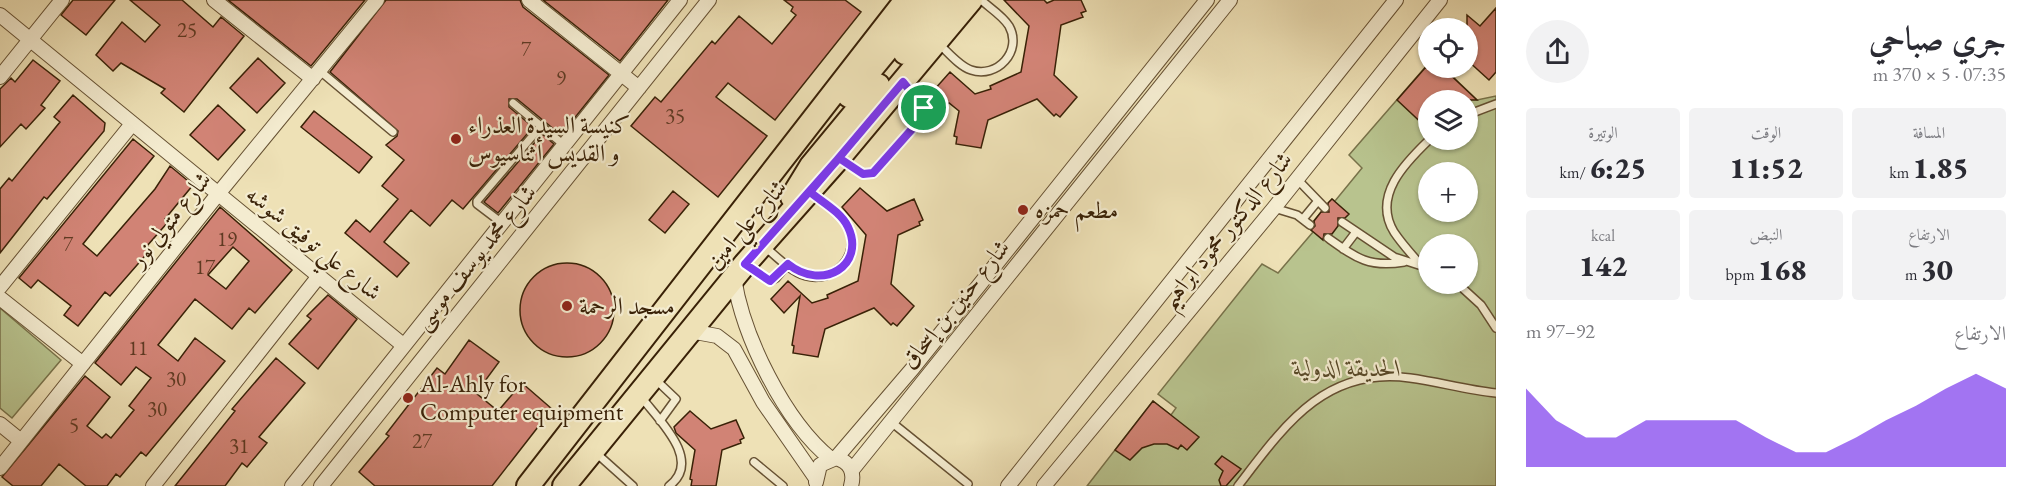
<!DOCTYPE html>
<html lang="ar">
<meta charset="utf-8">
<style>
body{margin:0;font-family:"EB Garamond",Amiri,serif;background:#f2f2f3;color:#2b2b33;direction:rtl;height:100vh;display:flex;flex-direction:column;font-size:22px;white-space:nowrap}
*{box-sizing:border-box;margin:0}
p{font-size:20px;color:#7c7c81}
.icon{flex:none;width:33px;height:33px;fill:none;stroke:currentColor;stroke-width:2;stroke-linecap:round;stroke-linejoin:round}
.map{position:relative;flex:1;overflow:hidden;direction:ltr}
.side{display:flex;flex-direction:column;background:#fff;width:540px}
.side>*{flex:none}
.controls{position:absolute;left:1418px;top:18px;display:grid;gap:12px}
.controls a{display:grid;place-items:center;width:60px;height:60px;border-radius:50%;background:#fff;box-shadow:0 2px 4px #0004;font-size:30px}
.pin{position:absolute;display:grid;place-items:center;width:51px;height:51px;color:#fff;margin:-26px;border:3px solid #fff;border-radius:50%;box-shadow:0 2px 6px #0007}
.round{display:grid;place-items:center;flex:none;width:63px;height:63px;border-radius:32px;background:#f2f2f3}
.headline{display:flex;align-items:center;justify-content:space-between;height:102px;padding:0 30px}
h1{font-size:33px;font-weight:800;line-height:45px}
.figures{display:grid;grid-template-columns:repeat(3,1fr);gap:9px;height:102px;padding:6px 30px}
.figures div{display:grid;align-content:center;border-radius:6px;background:#f2f2f3;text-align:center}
.figures b{font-size:30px;font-weight:800}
.figures small{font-size:16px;font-weight:400}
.figures p{font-size:16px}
.chart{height:168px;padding:12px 30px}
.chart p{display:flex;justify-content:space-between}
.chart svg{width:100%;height:108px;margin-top:6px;fill:#7c3aed;opacity:.7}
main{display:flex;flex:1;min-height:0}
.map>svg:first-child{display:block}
</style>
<main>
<section class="side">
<div class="headline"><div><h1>جري صباحي</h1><p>07:35 · 5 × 370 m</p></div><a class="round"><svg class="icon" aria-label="share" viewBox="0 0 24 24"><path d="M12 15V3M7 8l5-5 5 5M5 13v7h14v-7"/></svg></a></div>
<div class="figures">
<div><p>المسافة</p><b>1.85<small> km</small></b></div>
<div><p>الوقت</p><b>11:52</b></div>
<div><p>الوتيرة</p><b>6:25<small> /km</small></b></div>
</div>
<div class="figures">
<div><p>الارتفاع</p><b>30<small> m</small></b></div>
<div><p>النبض</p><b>168<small> bpm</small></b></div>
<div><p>kcal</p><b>142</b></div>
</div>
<div class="chart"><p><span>الارتفاع</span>92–97 m</p>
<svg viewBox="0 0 160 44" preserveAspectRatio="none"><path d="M0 44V12L10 25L20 32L30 32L40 25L50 25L60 25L70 25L80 32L90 38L100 38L110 32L120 25L130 19L140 12L150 6L160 12V44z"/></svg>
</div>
</section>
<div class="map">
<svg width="1496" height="486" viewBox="0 0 1496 486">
<rect width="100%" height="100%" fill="#eee1b6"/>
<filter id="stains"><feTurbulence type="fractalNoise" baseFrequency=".00333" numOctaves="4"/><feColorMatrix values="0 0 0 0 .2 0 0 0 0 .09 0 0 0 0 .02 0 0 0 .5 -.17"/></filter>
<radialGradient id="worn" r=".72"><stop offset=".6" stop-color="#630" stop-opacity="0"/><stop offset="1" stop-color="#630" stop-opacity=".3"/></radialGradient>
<!-- green -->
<path fill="#b8c38e" stroke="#78724a" stroke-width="1.5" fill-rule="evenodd" d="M1428 64V68H1452L1448 72 1477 100 1496 96V486H1087L1153 401 1171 415 1176 408 1158 394 1262 264 1278 273 1313 232 1308 228 1332 199 1335 201 1362 168 1349 155ZM1428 100H1467V140H1428ZM1428 172H1467V212H1428ZM1428 244H1467V284H1428Z
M0 308 61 360 12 418 0 408Z"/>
<!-- building -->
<path fill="#d18375" stroke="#392107" stroke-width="1.5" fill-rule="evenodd" d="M73 0H115L86 35 61 15Z
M130 0H182L213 27 221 17 244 36 184 112 161 93 165 89 121 63 113 71 96 55 122 22 145 42 160 25Z
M228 0H365L311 66Z
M386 0H520L523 7 609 75 561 135 517 99H509V107L533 127 463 209 452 200 430 226 411 210 384 242 409 263 397 277 345 233 356 220 370 232 398 199 382 186 404 160 386 145 397 136 398 131 330 72Z
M543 0H668L620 61Z
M784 0H845L861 12 775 120 728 83 716 97 767 136 718 197 631 126 655 97 661 102 712 41 715 44 739 16 772 44 796 15 791 11 793 7Z
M1004 0H1044L1047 3 1054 0H1081L1086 11 1081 13 1083 17 1061 25 1054 75 1077 97 1060 117 1056 114 1054 116 1037 99 988 120 981 148 956 144 957 137 954 136 959 111 949 103 947 104 934 90 950 72 975 94 991 89 990 86 1021 72 1029 26Z
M1496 8V72L1489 80 1467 60V15L1480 26Z
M258 58 285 83 257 113 230 88Z
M33 60 60 81 41 105 45 108 26 129 21 124 0 147V89L11 78 15 82Z
M1425 68H1443L1477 100H1428V129L1397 100Z
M73 95 105 123 104 131 47 199 44 197 0 253V189L9 178 12 181 60 122 54 117Z
M218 105 245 130 218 160 190 135Z
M314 111 372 157 359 173 301 127Z
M542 134 554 144 498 213 484 202Z
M133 139 154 156 83 244 97 256 155 189 170 166 193 185 165 219 168 222 147 246 151 249 110 296 105 292 78 326 64 315 71 306 38 280 31 288 19 278Z
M860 188 887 211 914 199 923 220 919 222 920 225 898 235 891 284 914 306 897 326 893 323 891 325 874 308 825 329 818 357 793 353 794 346 792 345 800 296 784 313 771 299 788 281 812 303 828 298 827 295 858 281 866 235 842 207Z
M673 191 689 204 665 233 649 220Z
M1332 199 1349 214 1345 218H1338V226L1332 234H1324L1323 240 1311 230 1315 226 1314 221 1321 212H1329L1328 203Z
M220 207 292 270 255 313 249 308 232 329 195 299 158 345 178 361 195 338 225 361 146 456 141 452 120 477 116 474 107 486H86L59 464 41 486H13L2 477 85 376 110 397 87 426 102 438 106 434 111 438 134 410 129 406 151 378 136 367 121 385 95 363ZM233 247 249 261 226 289 208 275Z
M520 310a47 47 0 1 1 94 0a47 47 0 1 1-94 0Z
M328 295 357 319 318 369 289 344 311 319 307 316Z
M469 340 499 362 476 393 498 411 522 383 552 409 492 486H375L359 472 389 436 386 434 437 368 445 374Z
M276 358 305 383 259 437 267 443 247 467 242 463 225 486H175L235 411 232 409Z
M1153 401 1199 437 1187 450 1181 445 1178 449 1167 444H1154L1142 448 1130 460 1115 450Z
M690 411 711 429 736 420 744 438 740 440 741 443 722 450 716 486H691L692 480 690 479 695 450 676 433 674 427Z
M1222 456 1241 469 1226 486H1221L1219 480 1223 471 1215 464Z"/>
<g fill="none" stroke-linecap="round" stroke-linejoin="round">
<defs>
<path id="service" d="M938 43C948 52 959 66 971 70 997 79 1023 51 1009 26 1003 16 990 8 981 0
M320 71 393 132
M513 103 564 145
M1467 115 1496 104
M841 160 863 174 873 173 921 119C929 104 915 95 905 85
M1297 179 1325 208
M1274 208 1297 215 1310 225
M1303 219 1317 202
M1342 222 1394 257 1428 268
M502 223 477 204V201L541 126
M1328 238C1356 258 1369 268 1404 262
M764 246C776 256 791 272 806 276 835 283 860 256 849 228 842 213 823 203 811 193
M1343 249 1356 232
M1421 265C1412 255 1402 244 1394 232 1372 196 1405 163 1429 140
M747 266 770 281 776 278 788 264
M1458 284 1481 305 1496 328
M655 379 676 399 660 421
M642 398C659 420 703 461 669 486
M890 421 968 484
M595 452 633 486
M754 462 783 486
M1238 486C1284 426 1325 366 1410 378 1439 382 1467 390 1496 393"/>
<path id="minor" d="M214 0 313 79
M529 0 639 88
M0 15 403 345
M0 77 62 0
M734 278C743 336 784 421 831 459
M0 287 132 124
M0 298 83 364
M690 331 717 336 734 349 763 402 815 477
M0 424 21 441
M836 458 913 368 1207 0
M0 468 218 194 377 0
M852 470 1230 0
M816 482 820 465 836 458C850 462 855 472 851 486
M153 486 319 276
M292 486 680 0
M321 486 709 0
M1008 486 1396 0
M1044 486 1274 208 1440 0"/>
<path id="primary" d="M905 53 949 0
M849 96 928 0
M792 197 811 166 878 85
M528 486 906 0
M564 486 745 264 839 158 971 0"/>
</defs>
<!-- service casing -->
<use href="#service" stroke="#665133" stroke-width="10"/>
<!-- minor casing -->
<use href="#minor" stroke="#665133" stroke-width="16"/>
<!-- primary casing -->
<use href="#primary" stroke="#392107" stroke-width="26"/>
<!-- service -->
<use href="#service" stroke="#f4ecd0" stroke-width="7"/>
<!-- minor -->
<use href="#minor" stroke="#f4ecd0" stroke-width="14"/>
<!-- primary -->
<use href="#primary" stroke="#eee1b6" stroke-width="22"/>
</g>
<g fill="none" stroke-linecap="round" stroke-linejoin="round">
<defs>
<path id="route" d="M924 108 921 119 873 173 863 174 839 158 745 264 770 281 788 264C823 292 866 265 848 227 841 212 822 202 810 192L903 82 924 108"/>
</defs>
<!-- route casing -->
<use href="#route" stroke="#fff" stroke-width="12"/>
<!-- route -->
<use href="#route" stroke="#7c3aed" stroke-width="8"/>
</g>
<!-- markers -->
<g fill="#8f2418" stroke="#f4ecd0" stroke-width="2">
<circle cx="456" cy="139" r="6"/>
<circle cx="1023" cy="210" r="6"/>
<circle cx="567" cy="306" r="6"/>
<circle cx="408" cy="398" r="6"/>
</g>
<g text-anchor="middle" stroke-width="4.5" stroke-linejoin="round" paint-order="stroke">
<!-- number labels -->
<g font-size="21" fill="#5f3a22">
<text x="187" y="37">25</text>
<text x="526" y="56">7</text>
<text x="561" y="85">9</text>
<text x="675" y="123">35</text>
<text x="227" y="246">19</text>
<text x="68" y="251">7</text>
<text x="205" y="274">17</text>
<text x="138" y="355">11</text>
<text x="176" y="386">30</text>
<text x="157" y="416">30</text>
<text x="74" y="432">5</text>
<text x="422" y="448">27</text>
<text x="239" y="453">31</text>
</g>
<!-- poi labels -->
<g font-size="24" fill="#392107" stroke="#f4ecd0" text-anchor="start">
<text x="468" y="133">كنيسة السيدة العذراء<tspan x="468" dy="28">و القديس أثناسيوس</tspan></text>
<text x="1035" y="218">مطعم حمزه</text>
<text x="579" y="314">مسجد الرحمة</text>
<text x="420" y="392">Al-Ahly for<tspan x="420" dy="28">Computer equipment</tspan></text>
</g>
<!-- street labels -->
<g font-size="24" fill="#392107" stroke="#f4ecd0">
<text transform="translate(170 219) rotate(-51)" y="8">شارع متولي نور</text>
<text transform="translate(746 224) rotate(-49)" y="8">شارع علي امين</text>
<text transform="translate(1226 230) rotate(-51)" y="8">شارع الدكتور محمود ابراهيم</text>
<text transform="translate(314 243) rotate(39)" y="8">شارع علي توفيق شوشه</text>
<text transform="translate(475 257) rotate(-51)" y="8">شارع محمد يوسف موسى</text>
<text transform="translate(955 304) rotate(-51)" y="8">شارع حنين بن إسحاق</text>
</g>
<!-- park labels -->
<g font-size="24" font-style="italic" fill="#594a29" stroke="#f4ecd0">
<text x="1347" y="376">الحديقة الدولية</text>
</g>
</g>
<rect width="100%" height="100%" filter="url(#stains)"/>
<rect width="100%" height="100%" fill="url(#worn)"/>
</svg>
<div class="controls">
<a><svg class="icon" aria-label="locate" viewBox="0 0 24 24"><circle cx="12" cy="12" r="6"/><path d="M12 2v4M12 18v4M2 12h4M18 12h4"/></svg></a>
<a><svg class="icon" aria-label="layers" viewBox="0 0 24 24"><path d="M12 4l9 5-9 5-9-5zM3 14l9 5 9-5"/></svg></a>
<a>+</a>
<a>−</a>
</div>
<div class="pin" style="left:924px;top:108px;background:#1e9e55"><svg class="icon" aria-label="arrive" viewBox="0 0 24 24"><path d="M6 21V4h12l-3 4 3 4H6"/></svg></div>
</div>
</main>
